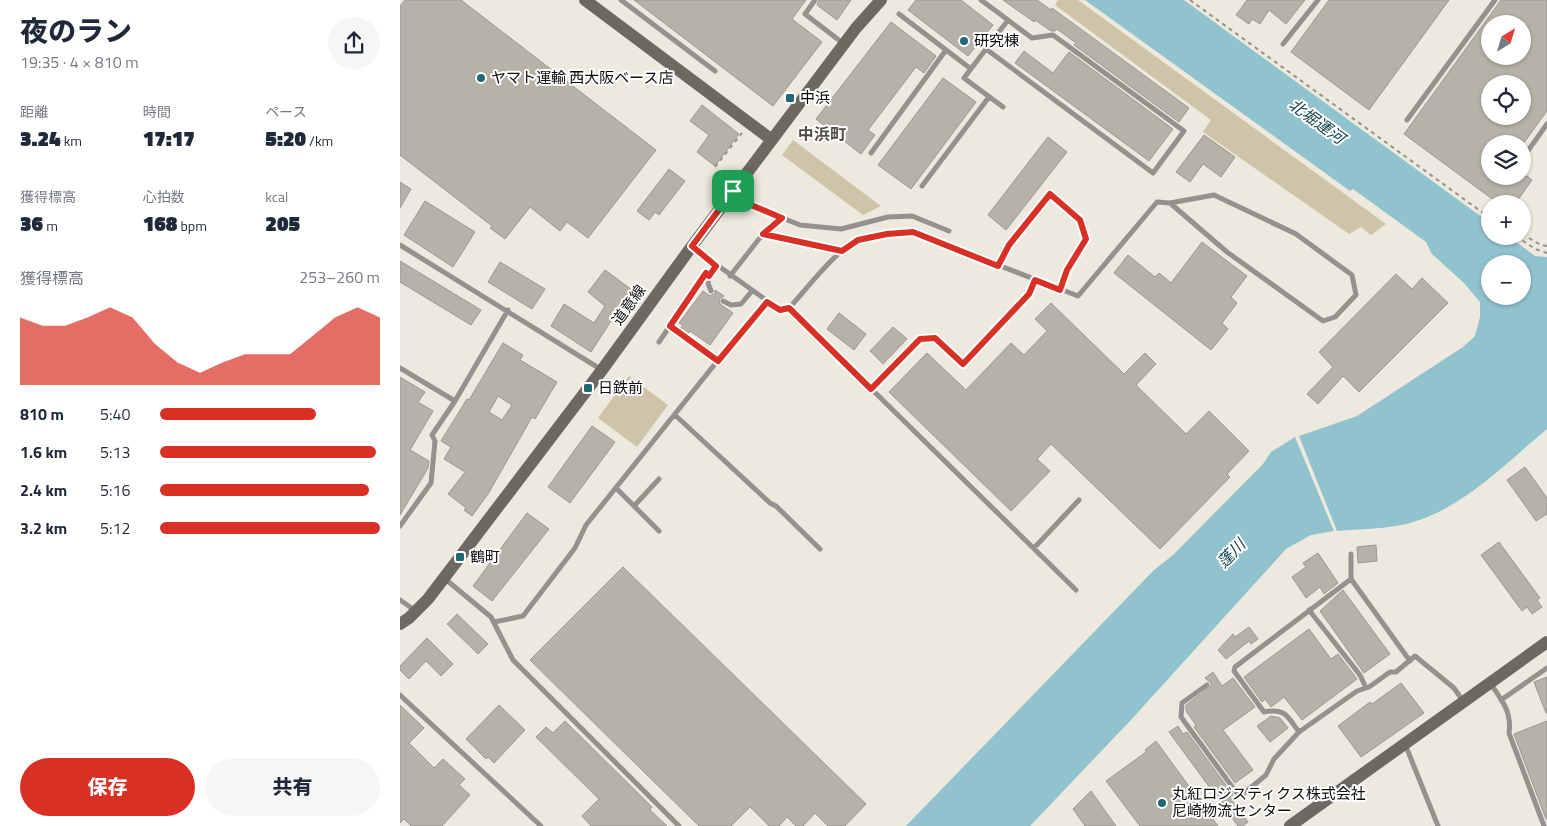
<!DOCTYPE html>
<html lang="ja">
<meta charset="utf-8">
<style>
body{margin:0;font-family:"Titillium Web","Noto Sans JP",sans-serif;background:#f6f6f7;color:#1f2937;height:100vh;display:flex;flex-direction:column;font-size:19px;white-space:nowrap}
*{box-sizing:border-box;margin:0}
p{font-size:16px;color:#747a83}
.icon{flex:none;width:28px;height:28px;fill:none;stroke:currentColor;stroke-width:2;stroke-linecap:round;stroke-linejoin:round}
.map{position:relative;flex:1;overflow:hidden}
.details{display:flex;flex-direction:column;background:#fff;width:400px}
.details>*{flex:none}
.needle{width:32px;rotate:38deg}
.controls{position:absolute;left:1081px;top:15px;display:grid;gap:10px}
.controls a{display:grid;place-items:center;width:50px;height:50px;border-radius:50%;background:#fff;box-shadow:0 1px 4px #0004;font-size:25px}
.pin{position:absolute;display:grid;place-items:center;width:42px;height:42px;color:#fff;margin:-21px;border-radius:10px;box-shadow:0 2px 8px #0006}
.round{display:grid;place-items:center;flex:none;width:52px;height:52px;border-radius:26px;background:#f6f6f7}
.summary{display:flex;align-items:center;justify-content:space-between;height:85px;padding:0 20px}
h1{font-size:28px;font-weight:800;line-height:38px}
.figures{display:grid;grid-template-columns:repeat(3,1fr);gap:8px;height:85px;padding:5px 20px}
.figures div{display:grid;align-content:center}
.figures b{font-size:21px;font-weight:800}
.figures small{font-size:14px;font-weight:400}
.figures p{font-size:14px}
.chart{height:140px;padding:10px 20px}
.chart p{display:flex;justify-content:space-between}
.chart svg{width:100%;height:90px;margin-top:5px;fill:#d93025;opacity:.7}
.primary-button{display:flex;gap:10px;margin-top:auto;padding:10px 20px}
.primary-button a{flex:1;height:58px;border-radius:30px;background:#d93025;color:#fff;font-size:20px;font-weight:800;line-height:58px;text-align:center}
.primary-button a+a{background:#f6f6f7;color:#1f2937}
ul{padding:0 20px;list-style:none;font-size:16px}
li{display:grid;grid-template-columns:80px 60px 1fr;align-items:center;height:38px}
li i{height:12px;border-radius:6px;background:#d93025}
main{display:flex;flex:1;min-height:0}
.map>svg:first-child{display:block}
</style>
<main>
<section class="details">
<div class="summary"><div><h1>夜のラン</h1><p>19:35 · 4 × 810 m</p></div><a class="round"><svg class="icon" aria-label="share" viewBox="0 0 24 24"><path d="M12 15V3M7 8l5-5 5 5M5 13v7h14v-7"/></svg></a></div>
<div class="figures">
<div><p>距離</p><b>3.24<small> km</small></b></div>
<div><p>時間</p><b>17:17</b></div>
<div><p>ペース</p><b>5:20<small> /km</small></b></div>
</div>
<div class="figures">
<div><p>獲得標高</p><b>36<small> m</small></b></div>
<div><p>心拍数</p><b>168<small> bpm</small></b></div>
<div><p>kcal</p><b>205</b></div>
</div>
<div class="chart"><p><span>獲得標高</span>253–260 m</p>
<svg viewBox="0 0 160 44" preserveAspectRatio="none"><path d="M0 44V11L10 15L20 15L30 11L40 6L50 11L60 24L70 33L80 38L90 33L100 29L110 29L120 29L130 20L140 11L150 6L160 11V44z"/></svg>
</div>
<ul>
<li><b>810 m</b>5:40<i style="width:71%"></i></li>
<li><b>1.6 km</b>5:13<i style="width:98%"></i></li>
<li><b>2.4 km</b>5:16<i style="width:95%"></i></li>
<li><b>3.2 km</b>5:12<i style="width:100%"></i></li>
</ul>
<div class="primary-button"><a>保存</a><a>共有</a></div>
</section>
<div class="map">
<svg width="1147" height="826" viewBox="0 0 1147 826">
<rect width="100%" height="100%" fill="#ede9de"/>
<!-- green -->
<path fill="#cfc4a7" d="M658 0H678L986 224 971 235 961 227 949 234 803 132 811 120 655 5Z
M393 140 481 206 463 215 382 155Z
M229 376 268 405 237 447 198 418Z"/>
<!-- water -->
<path fill="#90c3ce" fill-rule="evenodd" d="M685 0H784L1090 223V236H1108L1135 256 1147 257V429C1105 464 1064 508 1010 523 987 529 961 529 937 531L899 436 957 416 1063 347 1075 336 1080 317V302L1064 283 1032 254 1026 242 953 189 950 191ZM1090 264H1122V296H1090Z
M895 437 934 531 911 535 886 549 730 721 630 826H506L754 570 773 555 863 464 871 452Z"/>
<!-- building -->
<path fill="#b6b2a7" stroke="#9c988e" fill-rule="evenodd" d="M5 0H61L256 150 188 238 167 222 160 231 130 207 105 239 90 228 92 226 0 155V6Z
M234 0H406L392 19 422 42 373 106Z
M419 0H451L437 20 417 5Z
M516 0H561L593 25 568 56 508 10Z
M603 0H637L651 10 652 8 789 108 779 122 674 45 676 43 657 29 655 31H651L635 20 634 22Z
M847 0H905L886 24 869 10 860 24 852 19 849 24 836 15Z
M929 0H1049L969 110 891 52Z
M1101 0H1147V111L1123 144H1090V176H1127L1132 180 1115 204H1099L1004 134ZM1090 24H1122V56H1090ZM1090 84H1122V116H1090Z
M491 22 536 56 524 73 516 67 468 130 475 135 461 154 416 119Z
M624 51 653 73 669 52 773 129 749 161 615 63Z
M543 78 576 102 511 189 478 165Z
M302 105 339 134 315 166 297 152 309 135 290 121Z
M804 135 835 157 821 177 803 164 790 182 776 172Z
M648 137 667 152 606 230 588 215Z
M269 169 285 181 259 215 255 212 249 220 237 211Z
M0 182 11 189 0 208Z
M25 201 75 232 53 267 4 235Z
M802 242 847 276 831 297 837 303 822 323 828 329 811 350 714 273 728 255 755 277 759 273 771 283Z
M0 261 81 310 71 325 0 282Z
M100 262 145 289 132 309 88 282Z
M205 270 232 290 209 320 211 321 191 352 151 326 164 304 194 323 205 306 188 292Z
M996 274 1012 289 1022 278 1048 303 959 392 943 376 918 404 907 394 933 367 919 352Z
M315 290 324 296 319 299 320 304 333 313 310 345 290 331 288 334 280 328 283 325 279 323 303 291 310 296 315 293Z
M651 303 724 374 745 353 756 364 736 385 786 434 809 411 849 451 827 474 830 477 760 549 651 444 637 459 650 471 611 511 489 392 527 353 566 390 611 343 624 355 647 331 635 319Z
M439 313 466 334 454 350 427 329Z
M493 327 507 339 483 364 470 351Z
M103 343 123 355 120 360 157 382 135 419 132 417 88 494 72 516 64 510 66 508 48 494 65 472 44 459 51 447 41 441 67 399 69 400ZM98 396 112 405 102 420 89 412Z
M0 377 25 392 18 402 33 411 10 450 29 461 28 468 0 515Z
M192 426 215 442 170 503 148 487Z
M1125 467 1147 498V514L1136 521 1107 480Z
M127 513 149 529 92 601 73 586Z
M1099 542 1140 598 1137 600 1142 607 1132 614 1127 607 1122 611 1081 555Z
M976 545 977 561 958 563 957 547Z
M918 553 938 583 924 594 920 587 906 598 892 577 906 567 903 563Z
M223 567 466 804 445 826H428L415 813 403 826H396L387 817 379 826H369L350 807 331 826H299L130 660Z
M943 590 990 654 964 673 920 611Z
M57 614 88 644 78 654 47 624Z
M849 627 858 639 851 644 849 641 826 659 818 650 833 634 835 637Z
M909 629 931 659 938 654 957 679 902 720 884 697 871 707 865 699 862 702 844 677Z
M27 638 53 664 41 676 26 661 9 679 0 670V666Z
M813 672 822 686 833 678 855 707 823 730 853 770 835 783 794 727 796 725 786 711V705L811 686V683L805 678Z
M1147 677V713H1146L1134 682Z
M1001 683 1024 713 961 757 938 726 970 702 972 704Z
M0 705 24 728 9 743 34 768 43 759 65 779 59 785 70 795 42 826H11L4 819 0 823Z
M99 705 125 730 94 763 88 757 86 759 66 739Z
M871 716 880 718 888 728 870 742 857 726Z
M165 721 252 807 250 810 267 826H191L182 816 199 799 136 737 146 727 153 733Z
M1147 721V819H1146L1114 734Z
M778 726 783 734 787 732 833 795 830 797 848 822 843 826H838L769 732Z
M756 741 818 826H740L706 781 746 752 745 750Z
M691 791 716 826H685L673 809Z"/>
<g fill="none" stroke-linecap="round" stroke-linejoin="round">
<!-- path -->
<path stroke="#95928b" stroke-width="2" stroke-dasharray="4 4" stroke-linecap="butt" d="M790 0 1090 218
M315 167 342 133
M1122 234 1141 245 1147 246
M1116 236 1135 249 1147 253"/>
<!-- lane -->
<path stroke="#94928e" stroke-width="5" d="M221 0 315 71
M415 0 405 14 444 44
M581 0 608 20 564 78 603 107
M499 14 571 69
M883 44 918 0
M586 49 753 173 784 131 653 35 632 38 608 20
M1007 120 1095 0
M471 153 546 50
M1122 159 1147 124
M522 186 589 97
M334 191 351 205 400 225 441 229 488 217 512 216 549 231
M363 234 442 251
M0 245 202 370
M292 247 380 310 389 308C406 290 437 248 459 240 476 234 495 233 513 232L678 296 757 202 770 203 827 252 923 321 935 317 956 295 952 275 896 234 814 195 770 203
M598 266 609 245 650 194 680 220 686 239 667 270 660 290
M309 276 308 283 311 291
M330 276 359 239 382 218
M323 301 331 305 341 304 352 291
M389 308 676 590
M270 326 318 361
M259 342 306 273 309 276 316 266
M0 368 55 401
M471 389 520 339 535 338 563 364 629 294 635 281
M275 415 370 503 376 506 420 549
M216 488 259 531
M234 506 259 479
M0 526 31 483 35 441 32 435 55 401 108 310
M634 548 679 500
M951 554V579L1010 661
M44 578 91 617 113 660 279 826
M0 600 16 611
M909 610 960 675 966 688
M94 622 123 616 175 548 186 525 347 324 367 301
M1090 683C1102 700 1112 712 1109 733L1144 826
M807 685 782 703 781 717 836 792 843 794 866 775 874 759 899 732 957 691 969 687 990 672H996L1015 656 1054 688 1063 701
M0 695 141 826
M1101 700 1147 668
M899 732C887 716 886 708 864 712L834 671 835 667 951 579
M1005 744 1038 826"/>
<!-- secondary -->
<path stroke="#6b6962" stroke-width="12" d="M185 0 372 140
M0 624 9 618 28 599 202 370 292 246 456 28 481 0
M890 826 1147 642"/>
</g>
<g fill="none" stroke-linecap="round" stroke-linejoin="round">
<defs>
<path id="route" d="M333 191 351 205 382 218 363 234 442 251 458 240 487 234 513 232 598 266 609 245 650 194 680 220 686 239 667 270 660 290 635 280 629 294 563 364 535 338 520 339 471 389 389 308 380 310 367 302 318 361 270 326 306 273 309 276 316 266 292 246Z"/>
</defs>
<!-- route casing -->
<use href="#route" stroke="#fff" stroke-width="10"/>
<!-- route -->
<use href="#route" stroke="#d93025" stroke-width="6"/>
</g>
<!-- markers -->
<g fill="#216976" stroke="#fff" stroke-width="2">
<circle cx="564" cy="41" r="5"/>
<circle cx="81" cy="78" r="5"/>
<rect x="385" y="93" width="10" height="10" rx="2.5"/>
<rect x="183" y="383" width="10" height="10" rx="2.5"/>
<rect x="55" y="552" width="10" height="10" rx="2.5"/>
<circle cx="762" cy="803" r="5"/>
</g>
<g text-anchor="middle" stroke-width="4" stroke-linejoin="round" paint-order="stroke">
<!-- poi labels -->
<g font-size="15" fill="#0d0c09" stroke="#fff" text-anchor="start">
<text x="574" y="46">研究棟</text>
<text x="91" y="83">ヤマト運輸 西大阪ベース店</text>
<text x="400" y="103">中浜</text>
<text x="198" y="393">日鉄前</text>
<text x="70" y="562">鶴町</text>
<text x="772" y="799">丸紅ロジスティクス株式会社<tspan x="772" dy="17">尼崎物流センター</tspan></text>
</g>
<!-- street labels -->
<g font-size="15" fill="#0d0c09" stroke="#fff">
<text transform="translate(229 305) rotate(-54)" y="5">道意線</text>
</g>
<!-- water labels -->
<g font-size="16" font-style="italic" fill="#0f3f48" stroke="#fff">
<text transform="translate(917 121) rotate(36)" y="6">北堀運河</text>
<text transform="translate(831 553) rotate(-46)" y="6">蓬川</text>
</g>
<!-- neighbourhood labels -->
<g font-size="16" font-weight="bold" fill="#504d44" stroke="#fff">
<text x="422" y="140">中浜町</text>
</g>
</g>
</svg>
<div class="controls">
<a><svg class="needle" viewBox="-14 -14 28 28"><path d="M0-13l5 13h-10z" fill="#e53935"/><path d="M0 13l5-13h-10z" fill="#747a83"/></svg></a>
<a><svg class="icon" aria-label="locate" viewBox="0 0 24 24"><circle cx="12" cy="12" r="6"/><path d="M12 2v4M12 18v4M2 12h4M18 12h4"/></svg></a>
<a><svg class="icon" aria-label="layers" viewBox="0 0 24 24"><path d="M12 4l9 5-9 5-9-5zM3 14l9 5 9-5"/></svg></a>
<a>+</a>
<a>−</a>
</div>
<div class="pin" style="left:333px;top:191px;background:#1e9e55"><svg class="icon" aria-label="arrive" viewBox="0 0 24 24"><path d="M6 21V4h12l-3 4 3 4H6"/></svg></div>
</div>
</main>
